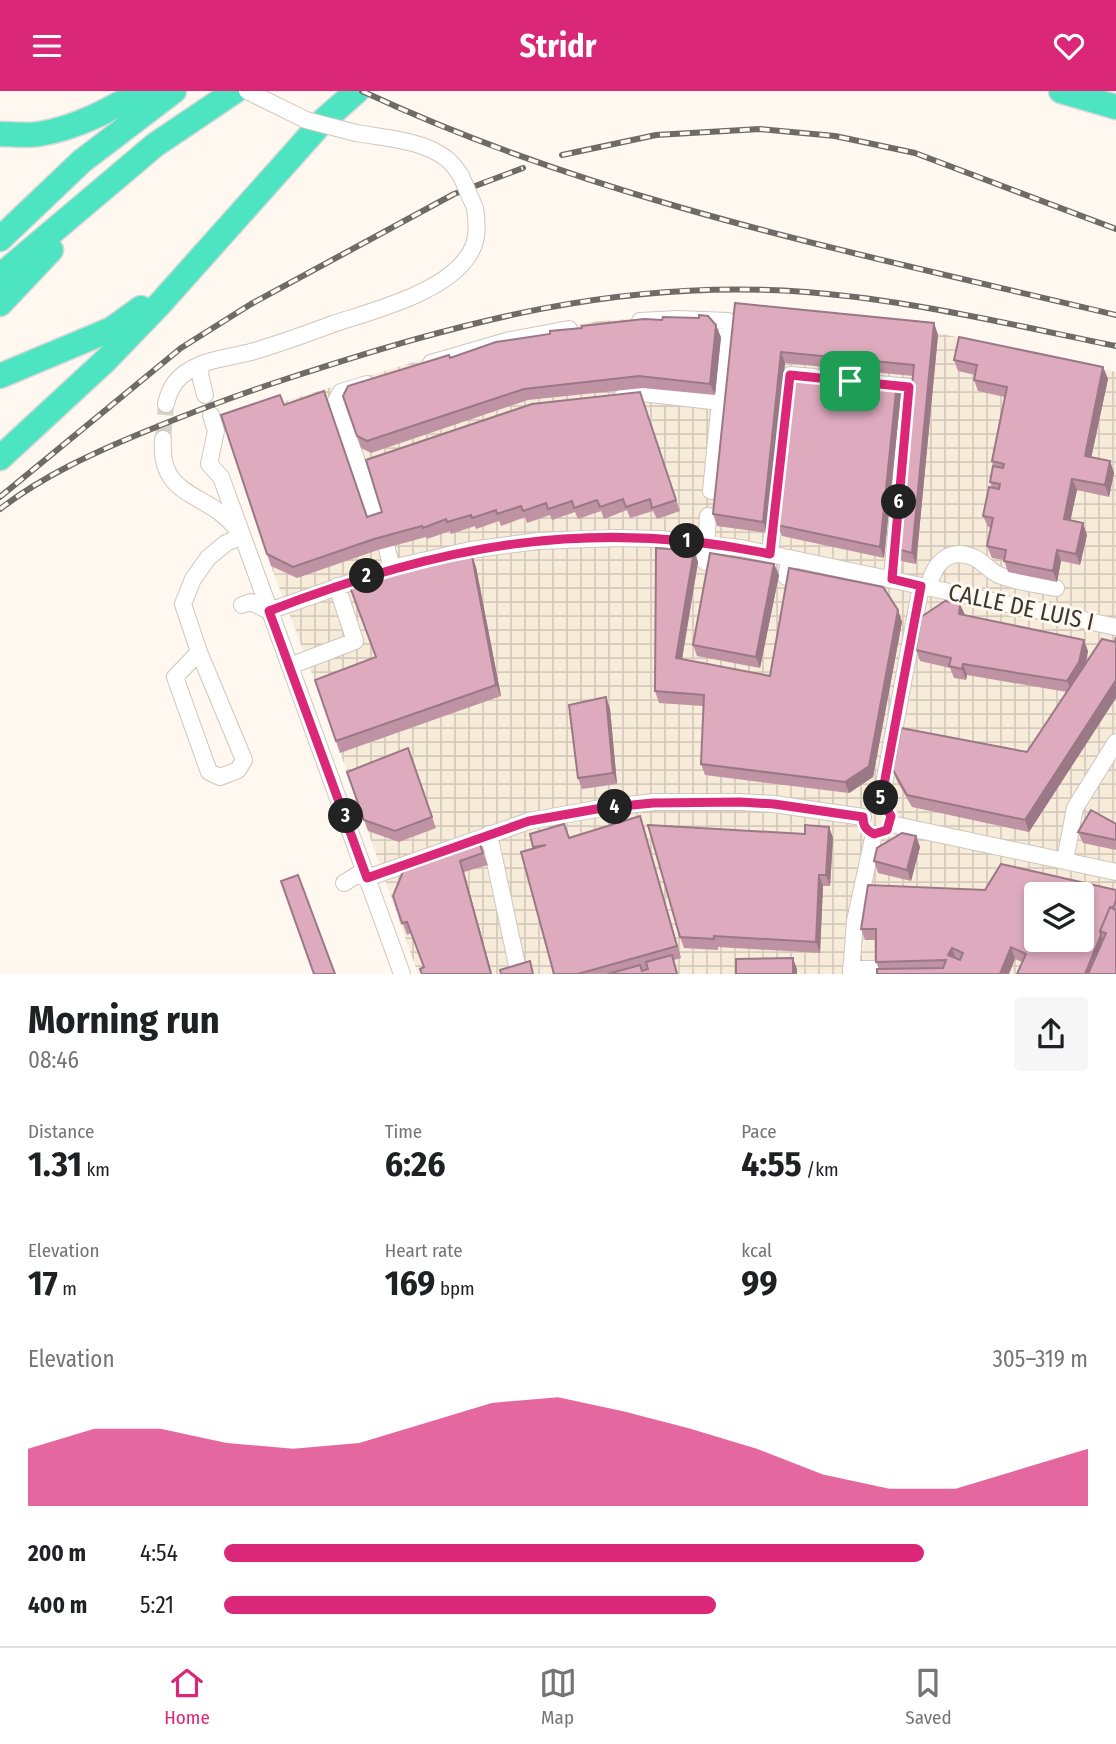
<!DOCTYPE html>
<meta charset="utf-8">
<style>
body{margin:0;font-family:"Fira Sans Condensed",sans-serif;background:#f6f6f6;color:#202124;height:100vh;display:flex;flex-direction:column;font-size:26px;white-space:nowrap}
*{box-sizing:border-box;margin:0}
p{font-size:23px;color:#757577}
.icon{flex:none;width:38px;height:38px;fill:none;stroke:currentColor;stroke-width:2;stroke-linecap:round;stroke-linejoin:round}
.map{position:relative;height:883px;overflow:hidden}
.details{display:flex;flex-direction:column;background:#fff;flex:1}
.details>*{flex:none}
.fabs{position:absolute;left:1024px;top:791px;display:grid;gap:14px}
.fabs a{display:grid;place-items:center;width:70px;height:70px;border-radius:7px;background:#fff;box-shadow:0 4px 10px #0003;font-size:35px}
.pin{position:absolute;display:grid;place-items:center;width:60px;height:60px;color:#fff;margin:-30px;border-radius:14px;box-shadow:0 4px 10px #0006}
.km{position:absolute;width:35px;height:35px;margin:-18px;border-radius:50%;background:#222;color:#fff;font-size:19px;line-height:35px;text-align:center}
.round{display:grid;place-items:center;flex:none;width:74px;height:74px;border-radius:7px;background:#f6f6f6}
.summary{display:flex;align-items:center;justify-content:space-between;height:119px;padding:0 28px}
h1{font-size:38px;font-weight:700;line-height:52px}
.metrics{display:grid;grid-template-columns:repeat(3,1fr);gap:10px;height:119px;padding:7px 28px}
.metrics div{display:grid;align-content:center}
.metrics b{font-size:35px;font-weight:700}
.metrics small{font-size:19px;font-weight:400}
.metrics p{font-size:19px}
.chart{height:196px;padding:14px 28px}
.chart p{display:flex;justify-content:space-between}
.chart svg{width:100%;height:126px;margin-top:7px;fill:#db2777;opacity:.7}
ul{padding:0 28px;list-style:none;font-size:23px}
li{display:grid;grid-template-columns:112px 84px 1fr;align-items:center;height:52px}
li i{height:18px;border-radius:9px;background:#db2777}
header{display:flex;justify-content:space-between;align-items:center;height:91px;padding:0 28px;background:#db2777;color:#fff;font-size:32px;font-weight:700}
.dock{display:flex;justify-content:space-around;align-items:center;height:98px;border-top:2px solid #e0e0e0;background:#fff;font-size:19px;color:#757577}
.dock a{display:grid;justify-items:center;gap:4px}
.dock .current{color:#db2777}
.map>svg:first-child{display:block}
</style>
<header><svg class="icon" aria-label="menu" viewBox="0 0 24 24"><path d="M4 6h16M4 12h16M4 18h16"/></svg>Stridr<svg class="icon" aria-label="heart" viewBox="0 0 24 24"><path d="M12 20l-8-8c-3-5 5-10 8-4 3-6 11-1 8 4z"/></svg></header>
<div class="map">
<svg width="1116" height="883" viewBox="0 0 1116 883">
<defs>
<pattern id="industrial-grid" width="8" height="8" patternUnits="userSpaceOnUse" patternTransform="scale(1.75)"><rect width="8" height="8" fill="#f7ebda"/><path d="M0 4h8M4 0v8" fill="none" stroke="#d5cabc"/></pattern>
</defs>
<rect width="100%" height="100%" fill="#fef8f0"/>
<!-- industrial -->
<path fill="url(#industrial-grid)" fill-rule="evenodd" d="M735 221 938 242 1116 281V883H418L319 601 271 475 223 329 464 256 518 244 599 230ZM1036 803H1082V849H1036Z"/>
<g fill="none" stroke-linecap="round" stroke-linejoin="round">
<!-- minor-tunnel -->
<path stroke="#d7d2cb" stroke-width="16" stroke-dasharray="16 8" stroke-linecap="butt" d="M163 348 166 313"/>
<defs>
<path id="minor" d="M356 42C385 47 423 49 447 68 452 72 457 79 461 85
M640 230 678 228 728 230 711 400
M431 272 510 249 569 238
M201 274 200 284 205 304
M367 293 341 301 336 310 379 435
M878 293 909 296 892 488
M622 306 643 302 720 311
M166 313C169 298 177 286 190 279 207 268 232 266 251 261 279 253 306 243 333 233 372 220 440 203 466 168 478 153 478 136 475 117
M211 324 216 340 209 373 221 386 402 883
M163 348C158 408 207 400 236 437
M387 458 392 477
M770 463 790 284 814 286
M705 471 708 425
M786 486 790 467
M929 496C933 473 949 455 975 467 983 471 989 479 997 483 1012 491 1039 493 1056 497
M242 514 251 511 269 520 392 477 470 459 538 450 618 447 660 448 741 457 1116 536
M199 561 244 669 238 679 220 686 209 681 175 586 199 561 183 513 193 488 208 467 226 452 242 445
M290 575 355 550 337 495
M880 715 921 495
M891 733 1116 781
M489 743 517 874
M1065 769 1075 717 1116 651
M367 787 529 730 602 717 653 711H740L774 713 863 726
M344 792 357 784 367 787
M851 878H877
M851 883 855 830 874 743"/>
<path id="highway" d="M1061 0 1116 16
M0 43C13 43 27 45 39 43 77 37 109 19 142 0
M0 148 82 70 174 0
M0 185 155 54 235 0
M0 213 51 159
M0 285 112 238 141 217
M0 367 106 269 158 215 324 29 357 0"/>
</defs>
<!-- minor casing -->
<use href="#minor" stroke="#cec7bd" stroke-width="18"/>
<!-- highway casing -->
<use href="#highway" stroke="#d8d7d7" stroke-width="27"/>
<!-- minor -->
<use href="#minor" stroke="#fff" stroke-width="16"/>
<!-- highway -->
<use href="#highway" stroke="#4ce4c1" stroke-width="24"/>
<defs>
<path id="rail" d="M362 0C601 112 861 163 1116 224
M562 64 656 44 760 38 835 45 915 62 1116 138
M0 406 181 257 251 213 454 103 523 77
M0 418C43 385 93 362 144 341 190 322 237 304 286 288 461 231 618 187 806 201 910 209 1013 234 1116 255"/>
</defs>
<!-- rail casing -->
<use href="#rail" stroke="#6e6a65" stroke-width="6"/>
<!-- rail -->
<use href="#rail" stroke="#fef8f0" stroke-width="3.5" stroke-dasharray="10" stroke-linecap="butt"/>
<defs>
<path id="minor-bridge" d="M247 0 306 29 356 42
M461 85 475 117"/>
</defs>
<!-- minor-bridge casing -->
<use href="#minor-bridge" stroke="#cec7bd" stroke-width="18" stroke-linecap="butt"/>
<!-- minor-bridge -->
<use href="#minor-bridge" stroke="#fff" stroke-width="16"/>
</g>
<!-- wall -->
<path fill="#bf93a3" d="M735 212 934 232 938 244 916 473 901 470 897 458 913 285 785 272 767 442 717 435 713 423Z
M582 237 721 246 715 304 643 297 528 309 371 362 361 357 343 305 450 267Z
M954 269 1103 276 1108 288 1091 367 1110 370 1114 382 1109 406 1077 399 1070 430 1087 444 1080 474 1061 470 1057 491 1008 481 1004 469 992 467 987 455 991 437 988 436 983 425 992 397 990 391 993 375 992 370 1005 306 978 300 974 289 975 284 958 280Z
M640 301 680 420 657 428 653 420 630 427 627 419 604 428 601 420 578 428 575 421 552 429 550 424 527 432 525 426 501 435 499 430 476 438 475 435 451 443 450 440 427 448 426 446 378 459 297 487 271 475 267 463 284 314 368 426 382 421Z
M901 302 884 467 782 445 777 434Z
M694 460 698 471 682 569 770 585 898 519 902 531 873 686 849 702 705 684 701 673 703 615 659 612 655 600Z
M472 465 476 476 501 605 340 662 315 589 376 566Z
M774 473 779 484 760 577 697 565 693 554Z
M960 513 964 524 1088 560 1086 572 1116 607 1029 741 912 716 897 690 893 679 1027 661 1067 601 967 584 966 589 954 587 950 577 920 570 916 559Z
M606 606 610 618 617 693 582 698 578 687Z
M408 657 436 737 399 751 368 740 347 681Z
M640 725 681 867 674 869 678 883H554L534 757 530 743 569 746Z
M1116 733V759L1083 752 1078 741Z
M829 736 833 747 830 795H823L820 862 718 856V859L684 857 680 846 805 743Z
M916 745 920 756 911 790 878 782 874 770Z
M479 751 488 774 464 781 424 876 411 842 407 844 393 805Z
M985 799H1116V883L1022 871 1015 868 1008 883 879 878 876 871V849H865L861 838Z"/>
<!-- shaded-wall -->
<path fill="#9b7885" d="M934 232 938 244 916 473 912 462Z
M716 234 721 246 715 304 710 293Z
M781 261 785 272 767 442 763 431Z
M1103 276 1108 288 1089 377 1085 365Z
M897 291 901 302 884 467 880 456Z
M1110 370 1114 382 1109 406 1105 394Z
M1072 388 1077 399 1068 440 1064 428Z
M1083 432 1087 444 1080 474 1076 463Z
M1057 459 1061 470 1057 491 1053 480Z
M694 460 698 471 680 579 676 567Z
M472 465 476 476 501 605 496 594Z
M774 473 779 484 760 577 756 566Z
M960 513 965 524 959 523Z
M898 519 902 531 873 686 849 702 845 691Z
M1084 549 1088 560 1084 583 1072 602 1067 590Z
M963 573 967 584 966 589 962 578Z
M1116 589V607L1029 741 1025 729Z
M606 606 610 618 617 693 613 682Z
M640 725 644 736 681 867 677 855Z
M829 736 833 747 830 795 826 784Z
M916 745 920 756 911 790 907 779Z
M460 770 464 781 492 883H491Z
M819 784 823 795 820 862 816 851Z
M1101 844 1106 855 1094 883H1085Z
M1011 856 1015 868 1009 883H1000Z
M952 857 956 868 948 864Z
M793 867 797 878V883H793Z"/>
<!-- building -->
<path fill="#deabbe" stroke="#9b7885" stroke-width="2" fill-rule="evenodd" d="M735 212 934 232 912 462 897 458 914 274 781 261 763 431 713 423Z
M699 224 708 225 716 234 710 293 639 285 524 298 367 350 357 345 343 305 348 295 449 264 450 267 496 251 550 243V240L582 237V235L644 228 662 229 663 226 699 227Z
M959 246 1103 276 1085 365 1110 370 1105 394 1072 388 1064 428 1083 432 1076 463 1057 459 1053 480 1004 470 1006 459 987 455 993 427 983 425 989 396 999 398 1000 393 990 391 993 375 1003 377 1004 373 992 370 1007 296 974 289 977 274 954 269Z
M794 280 897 291 880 456 777 434Z
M324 300 367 426 382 421 366 369 532 313 640 301 676 409 652 417 650 408 626 416 623 408 600 416 597 409 574 417 572 410 548 418 546 412 523 420 521 415 497 423 496 419 472 427 471 424 447 431 446 428 423 437 422 435 374 448 293 476 267 463 221 324 280 304 284 314Z
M656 457 694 460 676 567 770 585 789 477 883 496 898 519 869 675 845 691 701 673 704 604 655 600Z
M710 462 774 473 756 566 693 554Z
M472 465 496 594 336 650 315 589 376 566 350 496 414 477Z
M945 510 960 513 959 523 1084 549 1079 571 1067 590 963 573 962 578 949 575 951 567 916 559 921 526Z
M1116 546V589L1025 729 907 704 893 679 901 637 1027 661 1102 548 1115 551Z
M606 606 613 682 578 687 569 614Z
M408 657 432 726 395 740 364 729 347 681Z
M1091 719 1116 733V749L1078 741Z
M640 725 677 855 578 883H554L521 761 546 754 533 756 530 743 564 733 569 747Z
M648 734 805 743V734L829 736 826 784H819L816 851 714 845V848L680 846Z
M902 742 916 745 907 779 874 770 877 757Z
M479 751 483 762 460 770 491 883H422L420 878 424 876 407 831 402 832 393 805 404 778Z
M1001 773 1116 799V809L1113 817 1110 816 1100 840 1101 844 1085 883H1017L1026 863 1011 856 1000 883H877V878L943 877 946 869 876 871V838H861L868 794 985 799ZM1036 803H1082V849H1036ZM952 857 963 862 960 869 948 864Z
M298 784 335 883H314L281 790Z
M1110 816 1116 819V883H1088L1106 842 1100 840Z
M672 864 677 883H608L640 874 642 880 648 878 646 871Z
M793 867V883H736V868Z
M530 870 533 883H501L500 879Z"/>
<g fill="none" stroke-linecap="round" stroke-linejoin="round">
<defs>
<path id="route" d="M790 284 909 296 892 488 921 495 880 715 887 718 891 725 887 739 874 743C866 739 863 735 863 726L774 713 740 711 653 712 602 717 529 730 367 787 269 520C437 455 590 425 770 463Z"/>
</defs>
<!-- route casing -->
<use href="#route" stroke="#fff" stroke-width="14"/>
<!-- route -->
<use href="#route" stroke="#db2777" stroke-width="9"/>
</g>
<g text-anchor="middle" stroke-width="6" stroke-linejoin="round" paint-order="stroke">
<!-- street labels -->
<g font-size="24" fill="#3c3935" stroke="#fef8f0">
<text transform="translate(1021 516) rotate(12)" y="8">CALLE DE LUIS I</text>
</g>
</g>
</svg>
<div class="fabs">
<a><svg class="icon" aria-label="layers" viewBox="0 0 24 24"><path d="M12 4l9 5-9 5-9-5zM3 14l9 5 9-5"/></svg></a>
</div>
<div class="pin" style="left:850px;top:290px;background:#1e9e55"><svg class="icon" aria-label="arrive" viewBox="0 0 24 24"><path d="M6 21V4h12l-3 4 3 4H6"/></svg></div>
<b class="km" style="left:687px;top:450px">1</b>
<b class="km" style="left:367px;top:485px">2</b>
<b class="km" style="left:346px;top:725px">3</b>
<b class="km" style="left:615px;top:716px">4</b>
<b class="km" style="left:881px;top:707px">5</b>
<b class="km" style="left:899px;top:411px">6</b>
</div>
<section class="details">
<div class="summary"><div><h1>Morning run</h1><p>08:46</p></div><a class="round"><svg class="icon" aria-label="share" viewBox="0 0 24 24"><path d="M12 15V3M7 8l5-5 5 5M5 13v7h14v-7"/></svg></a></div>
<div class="metrics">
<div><p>Distance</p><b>1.31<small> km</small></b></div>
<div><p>Time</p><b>6:26</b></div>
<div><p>Pace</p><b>4:55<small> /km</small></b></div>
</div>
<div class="metrics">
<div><p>Elevation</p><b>17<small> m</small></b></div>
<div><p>Heart rate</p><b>169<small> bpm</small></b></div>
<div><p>kcal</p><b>99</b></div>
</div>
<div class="chart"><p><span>Elevation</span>305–319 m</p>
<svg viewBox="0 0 160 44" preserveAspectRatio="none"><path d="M0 44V24L10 17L20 17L30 22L40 24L50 22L60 15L70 8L80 6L90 11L100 17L110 24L120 33L130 38L140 38L150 31L160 24V44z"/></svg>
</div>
<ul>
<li><b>200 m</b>4:54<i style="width:81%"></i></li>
<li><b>400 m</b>5:21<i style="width:57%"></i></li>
</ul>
</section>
<nav class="dock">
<a class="current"><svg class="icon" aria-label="home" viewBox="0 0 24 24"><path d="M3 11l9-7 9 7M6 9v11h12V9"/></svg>Home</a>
<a><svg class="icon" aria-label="map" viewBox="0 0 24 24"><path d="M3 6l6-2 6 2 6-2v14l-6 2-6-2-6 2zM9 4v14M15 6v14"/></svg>Map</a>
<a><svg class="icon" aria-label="saved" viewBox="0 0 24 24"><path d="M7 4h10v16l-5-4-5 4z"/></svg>Saved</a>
</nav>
